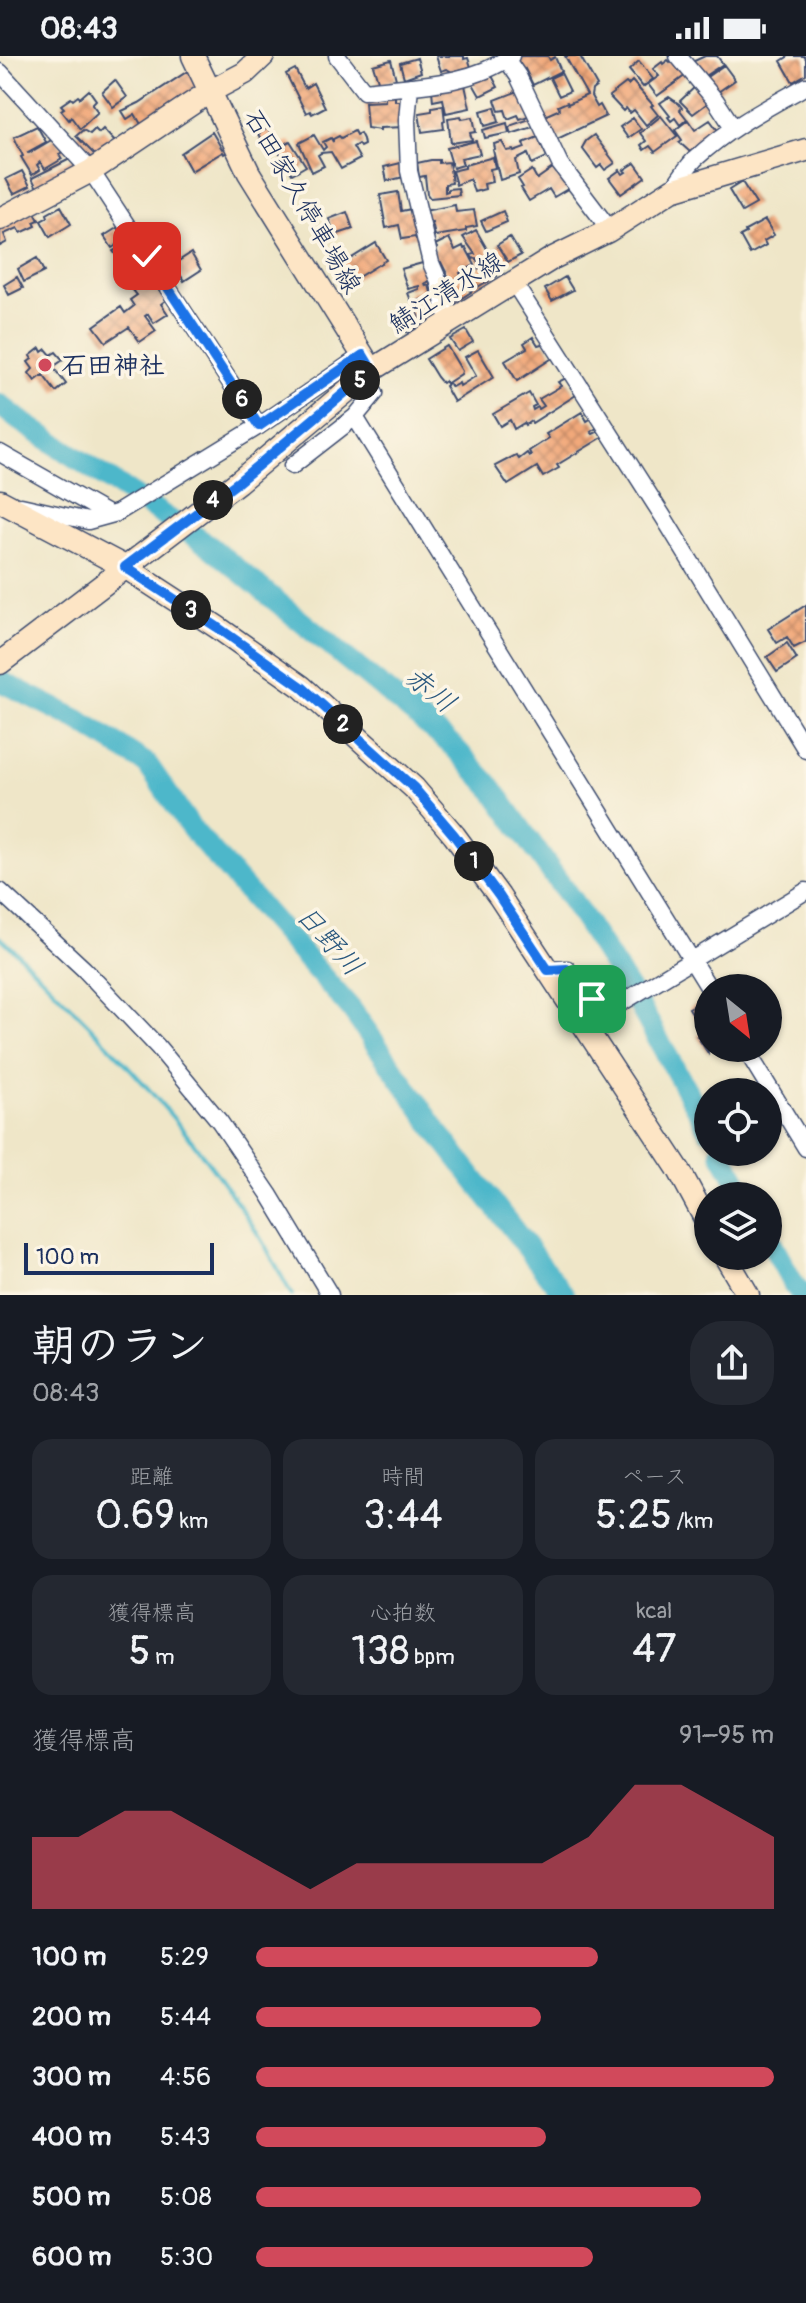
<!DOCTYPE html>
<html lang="ja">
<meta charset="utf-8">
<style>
body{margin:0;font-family:Pangolin,"Klee One",sans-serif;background:#242831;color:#f1f3f6;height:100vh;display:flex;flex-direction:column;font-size:30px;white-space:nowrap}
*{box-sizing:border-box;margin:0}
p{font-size:26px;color:#9ea1a6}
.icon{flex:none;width:44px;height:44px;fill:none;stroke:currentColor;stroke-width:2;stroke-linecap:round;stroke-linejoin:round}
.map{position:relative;height:1239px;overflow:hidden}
.drawer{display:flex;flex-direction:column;background:#171b24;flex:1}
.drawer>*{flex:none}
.needle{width:52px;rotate:150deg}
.tools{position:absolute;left:694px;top:918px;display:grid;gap:16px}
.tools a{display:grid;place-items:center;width:88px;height:88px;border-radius:50%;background:#171b24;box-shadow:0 2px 6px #0004;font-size:40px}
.scale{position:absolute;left:24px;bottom:20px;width:190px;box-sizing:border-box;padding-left:8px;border:4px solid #1b2f5e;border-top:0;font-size:22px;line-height:28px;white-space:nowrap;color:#1b2f5e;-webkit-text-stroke:6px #fcf5e5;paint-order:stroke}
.pin{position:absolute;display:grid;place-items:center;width:68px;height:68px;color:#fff;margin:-34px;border-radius:16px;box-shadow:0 4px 12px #0006}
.km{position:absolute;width:40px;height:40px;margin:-20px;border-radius:50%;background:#222;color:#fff;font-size:22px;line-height:40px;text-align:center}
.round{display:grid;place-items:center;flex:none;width:84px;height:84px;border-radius:32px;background:#242831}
.summary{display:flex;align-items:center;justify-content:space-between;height:136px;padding:0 32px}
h1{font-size:44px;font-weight:600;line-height:60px}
.stats{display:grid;grid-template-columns:repeat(3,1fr);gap:12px;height:136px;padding:8px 32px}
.stats div{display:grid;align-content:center;border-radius:20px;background:#242831;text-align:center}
.stats b{font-size:40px;font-weight:600}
.stats small{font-size:22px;font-weight:400}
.stats p{font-size:22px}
.chart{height:224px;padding:16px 32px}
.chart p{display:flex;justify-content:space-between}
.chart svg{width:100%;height:144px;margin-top:8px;fill:#d1495b;opacity:.7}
ul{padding:0 32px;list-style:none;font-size:26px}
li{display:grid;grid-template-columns:128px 96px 1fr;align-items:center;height:60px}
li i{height:20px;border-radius:10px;background:#d1495b}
.status{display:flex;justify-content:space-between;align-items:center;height:56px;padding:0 40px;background:#171b24;direction:ltr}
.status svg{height:22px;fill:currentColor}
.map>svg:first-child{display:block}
</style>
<div class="status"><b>08:43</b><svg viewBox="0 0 49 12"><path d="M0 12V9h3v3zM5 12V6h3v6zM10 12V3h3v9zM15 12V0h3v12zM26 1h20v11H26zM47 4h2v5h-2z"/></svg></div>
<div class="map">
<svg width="806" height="1239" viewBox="0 0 806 1239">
<defs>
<pattern id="building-cross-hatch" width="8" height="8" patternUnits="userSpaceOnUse" patternTransform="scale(2)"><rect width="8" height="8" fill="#f2a97a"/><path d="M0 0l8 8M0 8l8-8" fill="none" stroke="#c38a67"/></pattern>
</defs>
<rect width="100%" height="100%" fill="#fcf5e5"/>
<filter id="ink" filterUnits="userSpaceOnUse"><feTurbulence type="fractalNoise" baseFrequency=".0125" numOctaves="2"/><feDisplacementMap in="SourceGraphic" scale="16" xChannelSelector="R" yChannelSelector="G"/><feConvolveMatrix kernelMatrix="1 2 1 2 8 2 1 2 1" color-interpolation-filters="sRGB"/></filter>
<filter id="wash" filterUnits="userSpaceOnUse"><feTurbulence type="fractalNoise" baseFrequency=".006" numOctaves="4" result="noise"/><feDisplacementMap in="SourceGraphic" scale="32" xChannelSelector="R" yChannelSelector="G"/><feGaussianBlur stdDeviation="1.8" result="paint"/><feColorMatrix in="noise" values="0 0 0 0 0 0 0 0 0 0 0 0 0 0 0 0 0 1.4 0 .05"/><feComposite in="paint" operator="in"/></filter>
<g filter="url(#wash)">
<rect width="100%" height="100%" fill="#efe6c8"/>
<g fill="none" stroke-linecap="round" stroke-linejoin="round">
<!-- stream -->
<path stroke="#4db7ca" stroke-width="4" d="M0 881C20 899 38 918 57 937 132 1010 204 1091 259 1180 271 1199 281 1220 292 1239"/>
<!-- river -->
<path stroke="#4db7ca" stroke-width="22" d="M0 349 19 364 208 489 453 690 491 731 573 846 639 949 708 1073
M0 625 80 665 147 708 191 772 351 953 440 1079 564 1239
M721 1096 745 1140
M768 1181 794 1229 803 1239"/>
</g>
<g id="blocks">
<!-- building -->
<path fill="url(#building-cross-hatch)" d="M436 0H464V3L468 2 471 11 452 16 447 13 441 15Z
M517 0H548L550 4 555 1 561 15 533 29 525 13 522 15 515 1Z
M565 0H580L597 30 592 34 591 40 597 51 600 49 606 60 553 85 542 61 560 53 558 50 567 46 568 48 587 39Z
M705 0H717L723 8 700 23 690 7Z
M789 0H804L806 3V18L793 26 781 5Z
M417 2 421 16 404 22 400 7Z
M674 3 686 19 657 40 648 28 659 20 653 13 662 6 663 8 668 4 670 6Z
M391 4 396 23 379 28 373 9Z
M639 5 653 23 643 31 629 14Z
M724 9 735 24 718 36 704 23Z
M191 13 204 33 142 70 135 58 127 63 122 55 139 47Z
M295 13 305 32 313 27 325 51 312 58 310 55 306 57 286 18Z
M490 16 498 31 480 40 472 26Z
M561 17 570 35 559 40 550 22Z
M115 24 127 41 113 51 102 36Z
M632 25 653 49 651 50 658 59 646 69 634 54 630 57 626 52 623 55 609 40 626 27 628 29Z
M465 29 470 52 446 57 443 43 433 45 432 34 441 33V36L442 32Z
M697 29 709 46 693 58 680 45Z
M89 34 96 44 92 48 98 56 80 73 71 61 69 64 61 54 64 52 61 49 71 42 73 44 78 40 80 42Z
M521 34 531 59 520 63 518 59 508 63 505 54 499 55 495 44Z
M395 40V45H404L405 71 380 72V74L367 72 365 46 385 45V41Z
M669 41 679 48 682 52 680 54 687 63 680 69 675 62 671 65 668 61 670 60 660 47Z
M443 49 445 65 443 66 444 73 422 76 419 57 432 55V51Z
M495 51 499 66 485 70 481 55Z
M461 60 462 63 473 61 476 76 470 77 472 84 451 87 448 62Z
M661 60 677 80 655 96 650 90 644 94 641 89 646 85 640 77Z
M533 62 536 70 511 78 509 72 512 69Z
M633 62 641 73 628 82 620 71Z
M688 64 695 74 710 64 719 76 690 96 679 86 682 84 675 74Z
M507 67 509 77 485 82 483 74Z
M37 70 46 86 28 96 29 97 55 82 66 94 59 98 62 103 45 113 40 106 37 109 40 114 32 119 21 101 23 100 14 81Z
M268 72 275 84 265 90 258 78Z
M95 73 99 77 103 73 116 87 99 103 76 80 83 74 90 78Z
M354 75 356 79 360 77 363 83 364 89 360 91 358 88 353 91 360 103 341 113 331 96 321 97 318 99 324 110 312 116 299 87 314 79 323 94 326 91 323 86 331 82 333 86V83L339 80 341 82Z
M212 76 222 93 229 89 232 94 224 98 223 96 191 115 181 97Z
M594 79 615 107 605 114 601 109 597 112 582 92 586 85Z
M538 81 547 101 532 108 528 98 516 104 519 118 500 124 493 94 495 93 494 88 502 86 507 95 513 94 514 96 525 92 523 87Z
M290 85 306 110 292 118 277 93Z
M476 85 480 98 461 102 463 109 453 112 447 92Z
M74 101 79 115 39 136 32 122Z
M493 101 495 112 490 113 492 126 484 128 485 133 474 136 470 123 456 129 452 115 465 112V109Z
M431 104H439V107L449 106 452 127 445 128V136L448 135V133L458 132 459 139 430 142 427 138 425 120 419 121 417 107Z
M405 106 408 120 387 125 384 111Z
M635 107 645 121 621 138 609 122 620 114 623 118 626 116 624 114Z
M557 109 571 131 554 141 549 133 529 145 521 132 523 131 518 123 532 114 537 123Z
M22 115 30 130 14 138 6 123Z
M742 126 756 148 742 156 729 134Z
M398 136 401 155 416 152 422 182 416 183 415 181 402 183 399 169 386 172 380 139Z
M455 149 456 156 474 154 477 170 466 172V175L435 180 432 167 427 168 424 155Z
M61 150 71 168 50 181 41 165 48 161 47 158Z
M34 155 39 164 34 166 36 170 21 177 18 172 4 178 7 186 0 190V170Z
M503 155 507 166 486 175 481 165Z
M347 156 353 173 335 179 329 163Z
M765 164 774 179 764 185 766 189 750 198 740 180 746 177 745 175Z
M120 170 128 182 112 192 104 180Z
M476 174 494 205 490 207 497 220 472 234 465 218 481 212 476 202 473 203 471 199 475 198 463 181Z
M510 181 521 199 508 206 497 189Z
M449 182 455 194 463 190 464 193 466 192 475 209 460 217 462 221 451 226 441 206 436 208 432 195 437 192 435 189Z
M128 187 137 200 128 206 121 196 116 199 113 195Z
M376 187 386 204 350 226 339 210Z
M191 197 201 214 184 225 174 208Z
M37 202 44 216 24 226 18 213Z
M426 206 433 224 425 227 426 230 429 229 432 240 412 247 408 237 419 233V230L408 233 401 213Z
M17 221 23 232 9 239 4 229Z
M565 221 573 234 552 245 545 233Z
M462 222 471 236 454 247 446 234 449 232 448 230Z
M143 226 148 232 155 227 166 244 161 248 168 258 154 267 148 258 145 260 156 275 140 286 129 271 106 286 94 270 121 251 125 257 134 250 130 244 137 239 132 233Z
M431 246 437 257 423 266 416 254Z
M412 253 421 268 407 276 400 265 410 259 408 256Z
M466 274 473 286 458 295 450 283Z
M533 281 538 289 545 287 554 301 517 325 505 305 527 292 524 287Z
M447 290 462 315 461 318 446 328 445 325 442 327 437 321 426 303Z
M40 292 42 296 46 293 51 299 56 296 63 304 53 311 66 328 56 336 43 319 35 325 29 317 33 313 28 306 32 303 30 300Z
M478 294 494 321 454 346 445 330 449 327 452 331 459 327 460 330 476 320 465 301Z
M566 322 576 339 532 367 531 365 525 369 524 367 514 373 510 364 500 370 493 358 529 337 536 349 532 351 533 354 538 351 539 353 544 350 539 343 561 330 558 326Z
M582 356 587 365 592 362 598 371 591 376 593 378 599 375 603 381 557 409 559 412 543 421 537 411 508 429 495 410 516 399 519 403 527 397 529 400 531 399 529 395 549 382 546 378Z
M806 549V586L794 592 787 581 777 587 768 573Z
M787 587 797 603 777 616 767 601Z
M705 943 708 947V997L697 980 704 976 689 952Z"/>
</g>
</g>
<g filter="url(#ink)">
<use href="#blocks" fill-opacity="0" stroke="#3b4a6e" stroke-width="2"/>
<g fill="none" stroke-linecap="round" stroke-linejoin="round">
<defs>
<path id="street" d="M337 0 364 35C412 29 470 30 511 0
M678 0 716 45 733 71
M507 4 518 20 560 108 604 166 608 175
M0 16 91 115 259 370
M410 30 407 64 409 115 431 207 438 223 449 268
M672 134C679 123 686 112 695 103 728 72 767 52 806 30
M514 227 664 462 806 694
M355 361 709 932
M0 397 109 459
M292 410 355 361 375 337 365 320
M21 450 88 465 117 457 259 370 363 299
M0 835 84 913 158 991 220 1066 269 1138 330 1239
M548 914 567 913 592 943 613 952 806 835
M745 992 806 1092"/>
<path id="secondary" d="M193 0 249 117 372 314
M0 163 91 115 209 36 245 17 263 0
M0 445 125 511 217 571 302 631 414 732 454 779 499 840 679 1114 708 1168
M0 607 238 426 372 314 553 202 608 175 672 134 806 94
M725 1200 748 1239"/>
</defs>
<!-- street casing -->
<use href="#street" stroke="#3b4a6e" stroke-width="19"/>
<!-- secondary casing -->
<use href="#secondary" stroke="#3b4a6e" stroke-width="25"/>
<!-- street -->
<use href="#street" stroke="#fff" stroke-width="16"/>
<!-- secondary -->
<use href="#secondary" stroke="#fde5c5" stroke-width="22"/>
</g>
</g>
<g fill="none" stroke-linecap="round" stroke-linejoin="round" filter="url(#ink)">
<defs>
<path id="route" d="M147 200 259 370 363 299 372 314 238 426 125 511 217 571 302 631 414 732 454 779 499 840 548 914 567 913 592 943"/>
</defs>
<!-- route casing -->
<use href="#route" stroke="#fff" stroke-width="16"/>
<!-- route -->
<use href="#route" stroke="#1a73e8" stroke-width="10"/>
</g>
<!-- markers -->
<circle fill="#d1495b" stroke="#fcf5e5" stroke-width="3" cx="45" cy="309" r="8"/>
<g text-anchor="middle" stroke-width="7" stroke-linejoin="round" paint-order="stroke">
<!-- street labels -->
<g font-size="26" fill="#1b2f5e" stroke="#fcf5e5">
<text transform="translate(303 145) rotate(60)" y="9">石田家久停車場線</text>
<text transform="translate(446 236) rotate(-32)" y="9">鯖江清水線</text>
</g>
<!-- poi labels -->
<g font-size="26" font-weight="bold" fill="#1b2f5e" stroke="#fcf5e5" text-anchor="start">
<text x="61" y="318">石田神社</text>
</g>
<!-- water labels -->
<g font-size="28" font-style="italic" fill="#2a587e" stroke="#fcf5e5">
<text transform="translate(431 633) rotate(39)" y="10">赤川</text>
<text transform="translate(330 884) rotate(48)" y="10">日野川</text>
</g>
</g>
</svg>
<div class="tools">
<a><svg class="needle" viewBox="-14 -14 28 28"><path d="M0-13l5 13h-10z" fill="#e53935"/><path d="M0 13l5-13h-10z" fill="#9ea1a6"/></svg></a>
<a><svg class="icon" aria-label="locate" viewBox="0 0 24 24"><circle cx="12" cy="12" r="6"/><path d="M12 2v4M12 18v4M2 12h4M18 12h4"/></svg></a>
<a><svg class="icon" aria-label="layers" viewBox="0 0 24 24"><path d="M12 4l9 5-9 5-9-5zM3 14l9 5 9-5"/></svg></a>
</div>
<div class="scale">100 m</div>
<div class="pin" style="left:592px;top:943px;background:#1e9e55"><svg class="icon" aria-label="arrive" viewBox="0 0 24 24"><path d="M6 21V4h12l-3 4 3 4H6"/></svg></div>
<div class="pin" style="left:147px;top:200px;background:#d93025"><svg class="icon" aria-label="check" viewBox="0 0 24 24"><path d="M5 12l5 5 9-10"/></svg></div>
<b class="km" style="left:474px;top:805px">1</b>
<b class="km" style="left:343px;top:668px">2</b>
<b class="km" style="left:191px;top:554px">3</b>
<b class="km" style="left:213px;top:444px">4</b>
<b class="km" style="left:360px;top:324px">5</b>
<b class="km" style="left:242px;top:343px">6</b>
</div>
<section class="drawer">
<div class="summary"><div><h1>朝のラン</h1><p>08:43</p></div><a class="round"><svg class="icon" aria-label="share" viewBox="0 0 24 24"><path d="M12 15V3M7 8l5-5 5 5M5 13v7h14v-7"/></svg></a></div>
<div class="stats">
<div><p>距離</p><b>0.69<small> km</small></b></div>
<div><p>時間</p><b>3:44</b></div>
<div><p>ペース</p><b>5:25<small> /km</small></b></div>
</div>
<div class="stats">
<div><p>獲得標高</p><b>5<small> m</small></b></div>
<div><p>心拍数</p><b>138<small> bpm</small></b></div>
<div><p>kcal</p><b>47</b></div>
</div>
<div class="chart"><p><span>獲得標高</span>91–95 m</p>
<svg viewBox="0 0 160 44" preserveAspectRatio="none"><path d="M0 44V22L10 22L20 14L30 14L40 22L50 30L60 38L70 30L80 30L90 30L100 30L110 30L120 22L130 6L140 6L150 14L160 22V44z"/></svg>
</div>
<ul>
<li><b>100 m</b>5:29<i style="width:66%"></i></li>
<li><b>200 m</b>5:44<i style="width:55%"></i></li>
<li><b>300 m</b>4:56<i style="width:100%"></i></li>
<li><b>400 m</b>5:43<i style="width:56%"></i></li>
<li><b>500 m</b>5:08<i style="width:86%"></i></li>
<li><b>600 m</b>5:30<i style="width:65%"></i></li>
</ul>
</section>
